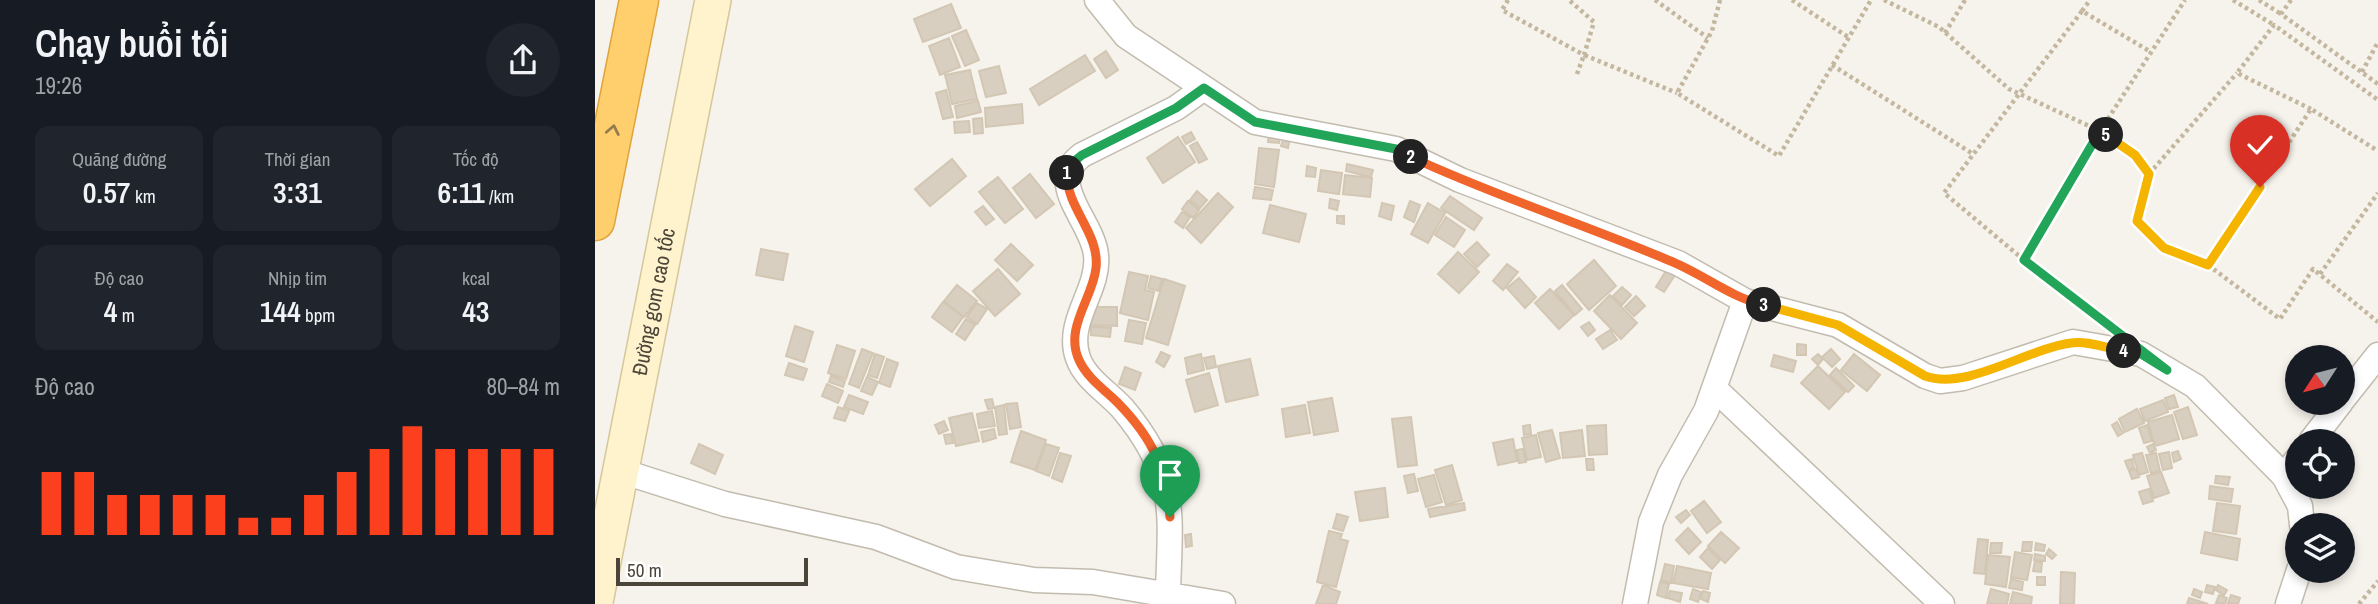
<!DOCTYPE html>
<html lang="vi">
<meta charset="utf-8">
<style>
body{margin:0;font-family:"Archivo Narrow",sans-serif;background:#20242c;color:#f1f3f6;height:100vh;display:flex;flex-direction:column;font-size:26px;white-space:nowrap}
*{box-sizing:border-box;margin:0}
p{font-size:23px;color:#9ea1a6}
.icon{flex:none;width:38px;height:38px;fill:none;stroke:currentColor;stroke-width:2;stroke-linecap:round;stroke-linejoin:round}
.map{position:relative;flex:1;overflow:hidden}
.sheet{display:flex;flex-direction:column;background:#171b24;width:595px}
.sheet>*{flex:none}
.needle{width:46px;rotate:234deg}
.tools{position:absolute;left:1690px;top:345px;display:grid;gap:14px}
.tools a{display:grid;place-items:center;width:70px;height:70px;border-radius:50%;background:#171b24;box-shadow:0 4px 10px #0003;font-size:35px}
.scale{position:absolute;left:21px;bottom:18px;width:192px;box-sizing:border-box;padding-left:7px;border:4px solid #4b4439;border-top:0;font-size:19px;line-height:24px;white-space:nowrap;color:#4b4439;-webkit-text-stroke:5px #fff;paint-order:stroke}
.pin{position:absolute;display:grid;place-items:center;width:60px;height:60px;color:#fff;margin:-72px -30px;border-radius:50% 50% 50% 0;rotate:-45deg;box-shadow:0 0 7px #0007}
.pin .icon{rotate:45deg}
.km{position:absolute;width:35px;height:35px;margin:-18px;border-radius:50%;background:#222;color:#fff;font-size:19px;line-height:35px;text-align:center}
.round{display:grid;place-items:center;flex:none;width:74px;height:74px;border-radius:37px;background:#20242c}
.head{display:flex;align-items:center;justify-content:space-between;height:119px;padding:0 35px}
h1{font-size:38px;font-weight:600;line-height:52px}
.stats{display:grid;grid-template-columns:repeat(3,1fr);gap:10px;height:119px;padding:7px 35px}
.stats div{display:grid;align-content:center;border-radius:14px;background:#20242c;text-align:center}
.stats b{font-size:30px;font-weight:600}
.stats small{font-size:19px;font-weight:400}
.stats p{font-size:19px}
.chart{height:196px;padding:14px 35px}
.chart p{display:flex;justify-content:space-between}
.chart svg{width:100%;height:126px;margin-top:7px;stroke:#fc3f1d;stroke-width:6}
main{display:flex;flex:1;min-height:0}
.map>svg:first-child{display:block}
</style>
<main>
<section class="sheet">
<div class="head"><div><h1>Chạy buổi tối</h1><p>19:26</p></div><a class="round"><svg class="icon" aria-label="share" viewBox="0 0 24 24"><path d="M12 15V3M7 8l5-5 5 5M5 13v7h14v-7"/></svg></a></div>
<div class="stats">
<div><p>Quãng đường</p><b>0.57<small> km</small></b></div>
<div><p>Thời gian</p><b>3:31</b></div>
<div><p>Tốc độ</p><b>6:11<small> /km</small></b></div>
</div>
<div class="stats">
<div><p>Độ cao</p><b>4<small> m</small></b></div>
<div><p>Nhịp tim</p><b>144<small> bpm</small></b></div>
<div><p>kcal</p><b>43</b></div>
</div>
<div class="chart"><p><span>Độ cao</span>80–84 m</p>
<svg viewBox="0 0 160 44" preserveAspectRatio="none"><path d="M5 44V22M15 44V22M25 44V30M35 44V30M45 44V30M55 44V30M65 44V38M75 44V38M85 44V30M95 44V22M105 44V14M115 44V6M125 44V14M135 44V14M145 44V14M155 44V14"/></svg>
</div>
</section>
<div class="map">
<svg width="1783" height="604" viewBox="0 0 1783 604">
<rect width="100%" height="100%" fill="#f6f3ec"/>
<!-- building -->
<path fill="#d8cfc1" stroke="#d3c7b4" stroke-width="2" d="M356 4 366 28 328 42 319 19Z
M371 30 384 60 370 66 357 36Z
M354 38 365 67 345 75 334 46Z
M511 51 523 70 511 78 499 59Z
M490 55 500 71 444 105 435 89Z
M404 66 411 93 391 97 384 71Z
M375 70 382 99 357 104 350 75Z
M351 90 358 117 348 119 341 93Z
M383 101 386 112 362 118 360 106Z
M427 104 428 123 391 127 390 108Z
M387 118 388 133 379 134 378 119Z
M374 121 375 132 360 133 359 122Z
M596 132 600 139 591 144 587 137Z
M674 133 685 134 684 143 673 142Z
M689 136 695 138 693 148 686 146Z
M583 137 600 162 568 183 552 158Z
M602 142 612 159 604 163 595 146Z
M664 148 684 150 679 187 660 184Z
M357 159 371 176 335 206 320 189Z
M752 164 778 170 776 177 751 171Z
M712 166 721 168 720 177 711 176Z
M726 170 747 173 744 194 723 191Z
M435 174 459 204 441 218 418 188Z
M750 175 777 178 775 197 748 194Z
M403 177 428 209 410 223 384 192Z
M660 187 678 190 676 200 658 198Z
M602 191 612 200 605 208 595 200Z
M623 193 638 207 606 243 591 228Z
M855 196 887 218 879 230 846 208Z
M735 199 744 201 742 210 734 208Z
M593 201 604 210 598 218 587 209Z
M815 201 825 205 819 222 809 217Z
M787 203 799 206 796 220 784 216Z
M833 203 850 213 833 243 816 234Z
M675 205 711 214 704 242 668 233Z
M388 206 399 219 391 225 380 212Z
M587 212 595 217 588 228 580 222Z
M742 216H749V224L742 223Z
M851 217 870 230 859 247 840 235Z
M882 242 894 255 882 267 869 254Z
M416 244 438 265 422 281 400 260Z
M166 249 193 254 188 280 161 275Z
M863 252 884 272 864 293 843 274Z
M999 260 1021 286 994 310 972 284Z
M912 264 923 272 908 290 898 281Z
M403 269 425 294 400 316 378 291Z
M1072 269 1080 275 1069 292 1061 287Z
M534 272 553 276 550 290 559 292 553 320 525 313Z
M556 276 567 279 564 291 553 288Z
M924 278 941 297 930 308 912 288Z
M569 279 590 286 573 345 551 338Z
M362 285 382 301 369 317 349 301Z
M967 285 987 309 980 315 960 291Z
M1027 287 1036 295 1027 305 1018 296Z
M955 289 979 315 964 329 940 303Z
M1015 295 1042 323 1026 339 999 311Z
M1041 296 1050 306 1039 316 1030 307Z
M348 302 368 317 357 332 337 317Z
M382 303 392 309 382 324 372 317Z
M494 307H522V326L493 325Z
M371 319 380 325 370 340 361 334Z
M534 320 551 323 547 344 530 341Z
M994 322 1000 330 993 336 986 327Z
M200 326 218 332 209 362 191 356Z
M496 327 516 328 515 337 496 335Z
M1015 330 1022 340 1008 349 1001 339Z
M1202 344 1211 345V355H1202Z
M242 345 260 351 251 379 233 373Z
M267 349 278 353 264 388 254 384Z
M1236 349 1245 359 1237 367 1227 357Z
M566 352 575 356 569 367 561 362Z
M280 354 289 357 282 378 273 375Z
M606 354 609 370 593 374 590 358Z
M1223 354 1228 359 1223 365 1217 359Z
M1259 354 1285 375 1272 391 1246 370Z
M1179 355 1201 361 1198 372 1176 366Z
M619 356 621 367 612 369 609 358Z
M292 359 303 363 295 387 284 383Z
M655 359 663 395 631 402 623 366Z
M194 363 212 369 208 380 190 375Z
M1223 366 1250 392 1234 409 1206 383Z
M530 367 546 373 540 390 524 384Z
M1241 368 1259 386 1253 392 1235 375Z
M614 373 623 405 600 412 591 380Z
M236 376 250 381 248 387 234 382Z
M272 377 283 382 277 395 266 391Z
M232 384 248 391 243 403 227 396Z
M254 395 273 402 268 414 249 407Z
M1579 395 1583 407 1574 409 1570 398Z
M737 398 743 431 719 435 713 402Z
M397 399 399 408 393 409 390 400Z
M1568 400 1573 412 1550 421 1545 409Z
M422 403 426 427 415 429 411 404Z
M409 405 412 434 404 435 400 407Z
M710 405 715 433 691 437 687 409Z
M243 407 254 411 250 421 239 418Z
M1593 407 1602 435 1588 439 1579 412Z
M1542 409 1549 423 1530 432 1524 419Z
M397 411 400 426 384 428 382 414Z
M377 413 384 441 361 446 354 418Z
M1577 415 1584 439 1560 446 1553 422Z
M816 417 822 465 803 467 797 419Z
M349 421 353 430 344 434 340 425Z
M1522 422 1528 433 1523 436 1517 425Z
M935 425 936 434 929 435 928 426Z
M1011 425 1012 454 994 455 992 426Z
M1552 425 1557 441 1549 443 1544 428Z
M399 429 401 438 388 442 386 432Z
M957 430 965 458 951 462 943 433Z
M987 430 990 456 968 458 965 433Z
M426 431 451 440 440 470 416 462Z
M356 434 358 443 351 444 349 435Z
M941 435 946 457 932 460 927 438Z
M918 439 922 461 903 465 898 443Z
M104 444 128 455 120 474 96 463Z
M451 444 464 448 454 476 441 471Z
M1558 444 1561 450 1555 453 1552 447Z
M928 449 931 462 924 463 922 450Z
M1583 451 1586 459 1579 462 1577 453Z
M1574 452 1577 468 1568 470 1564 454Z
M465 453 476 456 467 482 457 478Z
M1547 453 1553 472 1544 475 1538 455Z
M1561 453 1565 471 1556 473 1551 455Z
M991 459H998L999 470H992Z
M1537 459 1539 468 1533 469 1530 461Z
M857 465 867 500 851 505 840 470Z
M1541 469 1544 477 1537 479 1534 471Z
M1566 472 1574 493 1559 498 1552 476Z
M819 474 823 491 813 493 809 476Z
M839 475 847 502 831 507 823 479Z
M1621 476 1635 477 1633 485 1620 483Z
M1615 486 1638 489 1636 502 1614 499Z
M790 488 793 517 765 521 760 492Z
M1554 489 1558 501 1548 504 1544 492Z
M1109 501 1126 522 1112 533 1096 511Z
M869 503 870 510 835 517 833 509Z
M1622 503 1645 506 1641 534 1618 531Z
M1091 510 1095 515 1086 523 1081 517Z
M742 514 753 517 748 531 738 528Z
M1093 528 1106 542 1094 554 1081 540Z
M734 531 747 534 745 539 753 541 741 587 722 582Z
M1126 532 1144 548 1130 563 1113 546Z
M1610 532 1645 539 1642 560 1606 553Z
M596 534 597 546 591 547 590 535Z
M1383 539 1393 540 1390 574 1379 573Z
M1428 542H1437L1436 551H1427Z
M1396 543H1407L1406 553H1395Z
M1441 543 1450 545 1449 551 1440 550Z
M1113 548 1125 560 1117 569 1105 557Z
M1454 549 1461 555 1457 559 1451 554Z
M1420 552 1437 555 1432 580 1416 577Z
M1440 554 1450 556V561L1439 560Z
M1393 555 1415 557 1411 587 1390 584Z
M1440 561 1447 563 1446 572 1438 571Z
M1070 564 1079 566 1076 583 1066 580Z
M1082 566 1116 573 1113 589 1078 583Z
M1466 572 1480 573 1479 604H1465Z
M1442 577H1450V585H1442Z
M1416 579 1428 582 1427 590 1414 588Z
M1065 582 1074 584 1071 598 1062 595Z
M728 585 745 592 741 604H721Z
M1612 585 1620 587 1618 594 1610 592Z
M1623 585 1632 590 1629 595 1621 590Z
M1098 589 1106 592 1103 602 1095 599Z
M1396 589 1414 594 1412 604H1392Z
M1599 589 1607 592 1605 598 1597 595Z
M1075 591 1087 593 1085 602 1073 598Z
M1108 591 1115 593 1113 602 1106 599Z
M1418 592 1437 597 1436 604H1415Z
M1624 595 1632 598 1630 604 1621 603Z
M1636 595 1645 598 1643 604 1633 603Z
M1594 598 1613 604H1592Z"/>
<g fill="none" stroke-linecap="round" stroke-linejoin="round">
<defs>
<path id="street" d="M502 0 531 36 660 122 801 149 865 180 1083 263 1150 301 1243 325 1330 376 1345 381 1368 378 1478 342 1546 354 1600 386 1689 476 1705 506 1707 525
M1120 389 1347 604
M1748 399 1783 355
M1716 441 1746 402
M26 471 130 504 281 537 361 567 439 580 498 582 628 604
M1689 476 1703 458
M573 594C575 513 584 476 528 409 514 393 490 379 483 358 470 321 505 290 501 255 498 221 449 183 487 155L581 108 609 88
M1040 604 1056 522 1075 475 1111 411 1150 301
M1693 604 1704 570"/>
<g id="secondary">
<path id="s1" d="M0 602 118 0"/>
</g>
<path id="highway" d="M0 221 44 0"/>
</defs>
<!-- street casing -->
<use href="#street" stroke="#c2bbae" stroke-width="27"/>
<!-- secondary casing -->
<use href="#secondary" stroke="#d6c79b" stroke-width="38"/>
<!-- highway casing -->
<use href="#highway" stroke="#e0a43c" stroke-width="41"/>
<!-- path -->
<path stroke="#c4b79f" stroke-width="4.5" stroke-dasharray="3.5 3.5" stroke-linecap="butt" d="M913 0 907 10 989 55 999 22 974 0
M1060 0 1113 38
M1125 0 1117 31 1082 93 1184 156 1276 0
M1197 0 1253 37
M1289 0 1344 27 1414 89 1505 131 1540 154 1554 174 1542 221 1569 248 1613 265 1685 319 1718 269 1783 322
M1638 0 1679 25
M1664 0 1686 14
M1696 0 1686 14 1783 84
M1487 11 1495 0
M1350 33 1370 0
M1237 65 1378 154
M1767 72 1783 42
M982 74 989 55 1082 93
M1716 109 1642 73 1679 25 1783 100
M1554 174 1642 73
M1429 260 1349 193 1487 11 1556 52
M1613 265 1716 109 1783 151
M1725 274 1783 193
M1510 322 1429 260 1505 131 1590 0
M1764 604 1783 581"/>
<!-- street -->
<use href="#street" stroke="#fff" stroke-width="24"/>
<!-- secondary -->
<use href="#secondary" stroke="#fff3cd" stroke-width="35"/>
<!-- highway -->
<use href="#highway" stroke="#ffcf6e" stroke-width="38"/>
</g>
<!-- one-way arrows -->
<defs><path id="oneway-chevron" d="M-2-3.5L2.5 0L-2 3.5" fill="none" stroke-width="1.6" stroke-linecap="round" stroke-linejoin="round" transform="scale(1.75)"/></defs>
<use stroke="#937c4e" href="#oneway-chevron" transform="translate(18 130) rotate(-79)"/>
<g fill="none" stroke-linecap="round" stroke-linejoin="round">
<defs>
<path id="split-1" d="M472 173C471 208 505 233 501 268 498 298 469 328 484 360 492 378 510 390 523 403 559 440 570 467 575 517"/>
<path id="split-2" d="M472 173 477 163 487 155 581 108 609 88 660 122 801 149 816 157"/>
<path id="split-3" d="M816 157C900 196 988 224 1073 260 1107 273 1134 297 1169 305"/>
<path id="split-4" d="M1169 305 1243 325 1330 376C1372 391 1431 349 1476 343 1492 340 1514 349 1529 351"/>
<path id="split-5" d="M1511 135 1505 131 1429 260 1572 370 1546 354 1529 351"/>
<path id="split-6" d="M1511 135 1540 155 1554 174 1542 221 1569 248 1613 265 1665 187"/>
</defs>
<!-- split-1 casing -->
<use href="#split-1" stroke="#fff" stroke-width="14"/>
<!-- split-2 casing -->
<use href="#split-2" stroke="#fff" stroke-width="14"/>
<!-- split-3 casing -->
<use href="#split-3" stroke="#fff" stroke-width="14"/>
<!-- split-4 casing -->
<use href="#split-4" stroke="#fff" stroke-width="14"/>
<!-- split-5 casing -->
<use href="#split-5" stroke="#fff" stroke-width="14"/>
<!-- split-6 casing -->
<use href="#split-6" stroke="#fff" stroke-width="14"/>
<!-- split-1 -->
<use href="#split-1" stroke="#f0652b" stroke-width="9"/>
<!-- split-2 -->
<use href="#split-2" stroke="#22a559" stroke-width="9"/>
<!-- split-3 -->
<use href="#split-3" stroke="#f0652b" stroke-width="9"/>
<!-- split-4 -->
<use href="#split-4" stroke="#f5b400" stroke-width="9"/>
<!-- split-5 -->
<use href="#split-5" stroke="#22a559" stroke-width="9"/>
<!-- split-6 -->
<use href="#split-6" stroke="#f5b400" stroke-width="9"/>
</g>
<g text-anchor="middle" stroke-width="6" stroke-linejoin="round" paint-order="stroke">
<!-- street labels -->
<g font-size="21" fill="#4b4439" stroke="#fff">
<text dy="7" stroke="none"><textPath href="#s1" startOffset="306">Đường gom cao tốc</textPath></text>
</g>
</g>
</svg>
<div class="tools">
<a><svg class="needle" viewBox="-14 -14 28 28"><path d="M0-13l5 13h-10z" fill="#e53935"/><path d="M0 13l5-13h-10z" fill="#9ea1a6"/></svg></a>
<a><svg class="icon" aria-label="locate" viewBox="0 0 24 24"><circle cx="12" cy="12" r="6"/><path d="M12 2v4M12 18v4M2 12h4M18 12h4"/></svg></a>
<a><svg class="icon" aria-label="layers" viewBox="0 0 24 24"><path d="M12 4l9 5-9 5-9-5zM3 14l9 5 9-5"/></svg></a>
</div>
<div class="scale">50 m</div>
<div class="pin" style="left:575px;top:517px;background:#1e9e55"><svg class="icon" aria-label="arrive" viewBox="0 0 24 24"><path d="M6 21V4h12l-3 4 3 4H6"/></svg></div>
<div class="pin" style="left:1665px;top:187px;background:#d93025"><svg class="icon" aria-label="check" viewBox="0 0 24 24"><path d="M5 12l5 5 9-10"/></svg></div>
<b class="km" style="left:472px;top:173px">1</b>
<b class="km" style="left:816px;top:157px">2</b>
<b class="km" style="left:1169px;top:305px">3</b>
<b class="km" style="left:1529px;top:351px">4</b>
<b class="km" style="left:1511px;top:135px">5</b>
</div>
</main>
